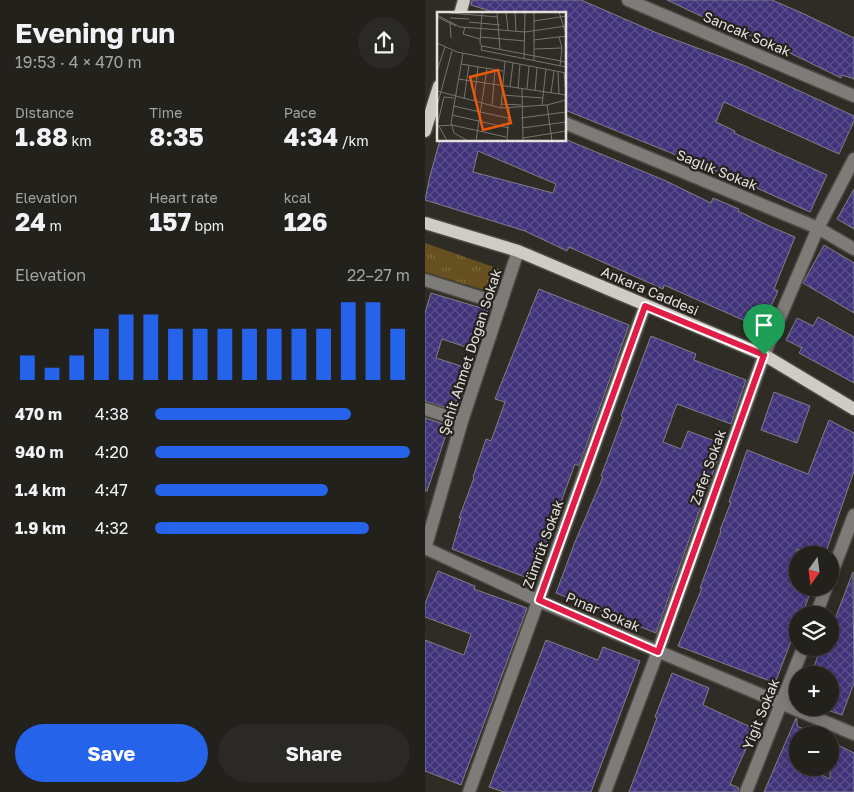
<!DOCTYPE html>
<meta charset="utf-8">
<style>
body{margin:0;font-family:"Golos Text",sans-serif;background:#2b2925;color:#f1f3f6;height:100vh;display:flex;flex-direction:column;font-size:19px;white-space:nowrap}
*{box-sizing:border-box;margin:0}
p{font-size:16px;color:#a3a3a3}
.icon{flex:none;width:28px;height:28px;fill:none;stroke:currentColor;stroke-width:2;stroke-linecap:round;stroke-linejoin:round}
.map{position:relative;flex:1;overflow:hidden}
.sheet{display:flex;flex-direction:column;background:#23211c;width:425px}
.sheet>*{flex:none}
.needle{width:32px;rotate:194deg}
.fabs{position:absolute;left:364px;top:546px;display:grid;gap:10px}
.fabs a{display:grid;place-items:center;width:50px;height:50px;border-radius:50%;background:#23211c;box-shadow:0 2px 12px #0003,0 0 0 1px #403e3b;font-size:25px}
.pin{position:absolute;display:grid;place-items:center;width:42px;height:42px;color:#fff;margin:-51px -21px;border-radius:50% 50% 50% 0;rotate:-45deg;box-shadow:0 0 5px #0007}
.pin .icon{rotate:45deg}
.round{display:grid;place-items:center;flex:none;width:52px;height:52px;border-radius:26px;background:#2b2925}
.summary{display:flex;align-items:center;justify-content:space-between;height:85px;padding:0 15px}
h1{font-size:28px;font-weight:700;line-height:38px}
.stats{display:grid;grid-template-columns:repeat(3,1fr);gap:8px;height:85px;padding:5px 15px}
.stats div{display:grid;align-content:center}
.stats b{font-size:25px;font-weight:700}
.stats small{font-size:14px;font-weight:400}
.stats p{font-size:14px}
.chart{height:140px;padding:10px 15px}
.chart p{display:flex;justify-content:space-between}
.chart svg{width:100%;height:90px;margin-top:5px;stroke:#2563eb;stroke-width:6}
.primary-button{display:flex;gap:10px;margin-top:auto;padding:10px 15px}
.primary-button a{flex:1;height:58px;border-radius:30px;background:#2563eb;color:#fff;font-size:20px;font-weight:700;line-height:58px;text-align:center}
.primary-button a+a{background:#2b2925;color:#f1f3f6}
ul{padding:0 15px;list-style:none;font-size:16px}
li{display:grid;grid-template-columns:80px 60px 1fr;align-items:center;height:38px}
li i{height:12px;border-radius:6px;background:#2563eb}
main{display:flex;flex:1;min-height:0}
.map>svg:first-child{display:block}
</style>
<main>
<section class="sheet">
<div class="summary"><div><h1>Evening run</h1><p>19:53 · 4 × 470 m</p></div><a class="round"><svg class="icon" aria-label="share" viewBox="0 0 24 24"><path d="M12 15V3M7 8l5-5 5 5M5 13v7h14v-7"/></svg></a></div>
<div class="stats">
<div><p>Distance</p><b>1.88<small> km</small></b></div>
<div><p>Time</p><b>8:35</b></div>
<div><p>Pace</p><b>4:34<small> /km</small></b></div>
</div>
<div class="stats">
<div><p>Elevation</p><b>24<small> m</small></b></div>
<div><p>Heart rate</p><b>157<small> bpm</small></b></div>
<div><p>kcal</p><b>126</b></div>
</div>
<div class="chart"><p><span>Elevation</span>22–27 m</p>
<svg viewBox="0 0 160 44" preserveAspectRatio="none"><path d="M5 44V32M15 44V38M25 44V32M35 44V19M45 44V12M55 44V12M65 44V19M75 44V19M85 44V19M95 44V19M105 44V19M115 44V19M125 44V19M135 44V6M145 44V6M155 44V19"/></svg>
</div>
<ul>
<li><b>470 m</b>4:38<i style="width:77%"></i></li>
<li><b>940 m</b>4:20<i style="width:100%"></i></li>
<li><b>1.4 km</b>4:47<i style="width:68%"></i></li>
<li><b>1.9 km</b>4:32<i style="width:84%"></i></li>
</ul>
<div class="primary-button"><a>Save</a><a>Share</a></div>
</section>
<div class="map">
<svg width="429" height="792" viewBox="0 0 429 792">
<defs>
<pattern id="park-tufts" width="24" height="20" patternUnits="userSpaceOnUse" patternTransform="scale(1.25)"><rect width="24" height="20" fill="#675020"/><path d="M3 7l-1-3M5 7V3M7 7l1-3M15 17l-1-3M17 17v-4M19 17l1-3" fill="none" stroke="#7d6940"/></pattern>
<pattern id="building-cross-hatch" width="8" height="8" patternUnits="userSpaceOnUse" patternTransform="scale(1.25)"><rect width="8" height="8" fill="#41337a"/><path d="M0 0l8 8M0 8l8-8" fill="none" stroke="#5c508c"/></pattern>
</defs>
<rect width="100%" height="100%" fill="#2f2c26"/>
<!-- park -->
<path fill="url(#park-tufts)" d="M0 243 86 273 79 296 0 272Z"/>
<!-- building -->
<path fill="url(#building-cross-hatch)" stroke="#7f7f86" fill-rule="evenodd" d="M47 0H156L232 33 318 65 429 116V121L414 154 299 102 291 122 310 131 309 133 402 175 385 212 294 171 293 172 140 110V14H74L46 5Z
M242 0H347L377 13 429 38V79L417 75 416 78 355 48 354 49 320 33 280 18Z
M15 140H142L239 180 286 203 288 198 314 209 313 211 344 226 370 237 349 289 353 291 336 328 239 285 238 289 144 247 142 251 100 231 0 200 5 176ZM53 151 131 184 128 193 48 172Z
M429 189V229L412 219Z
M399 245 429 263V313L378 283Z
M114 289 204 325 154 466 150 464 119 548H117L105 579 27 549 36 518H34L49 478 48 477 61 439 66 441 80 402 70 399Z
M6 293 63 310 50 350 17 339 11 358 42 368 29 410 0 401V313Z
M393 317 429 337V383L374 353 377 348 361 340 372 318 388 326Z
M226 336 271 354 269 360 321 380 306 424 252 404 238 442 256 449 263 431 298 444 231 633 131 593 150 542 178 477 176 476 198 417 196 416Z
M349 392 385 406 372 443 336 430Z
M0 418 24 426 2 491H0Z
M404 420 429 433V471L400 555H390L372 549V588H387L377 615H372V626L350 683 253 646 277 588H275L296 531 295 530 306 502H304L322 450 383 474Z
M13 571 50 586 49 589 102 608 36 785 0 771V640L39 655 46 634 0 617V604Z
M428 572 429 683 417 715 405 711V672L389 666 396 648H405V632Z
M121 640 173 660 178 647 215 661 166 792H79L64 787Z
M247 673 284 688 278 705 330 729 305 784 314 788 313 792H204L232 718 230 717Z
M371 718 372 719V726L392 735H372V768H382L405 779V741L429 753V792H339Z"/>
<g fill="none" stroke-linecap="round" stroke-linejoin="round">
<defs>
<path id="minor" d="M203 0 429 96
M140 123 393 228 429 249
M0 280 76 304
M0 409 37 421
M0 548 114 601 429 734
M0 549 37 421 93 251
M405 578 429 515
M391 615 401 588
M44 792 220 306
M180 792 233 651 339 355 393 228 429 159
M321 792 378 648"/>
<path id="major" d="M35 14 39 0
M0 131 14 86
M0 223 93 251 339 355 429 409"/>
</defs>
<!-- minor casing -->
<use href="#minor" stroke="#4c4943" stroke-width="15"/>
<!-- major casing -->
<use href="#major" stroke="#4c4943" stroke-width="15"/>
<!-- minor -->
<use href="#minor" stroke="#7d7c79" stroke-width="12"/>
<!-- major -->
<use href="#major" stroke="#cfcbc5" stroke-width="12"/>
</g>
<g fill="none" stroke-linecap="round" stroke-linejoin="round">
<defs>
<path id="route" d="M220 306 339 355 233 652 114 600Z"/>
</defs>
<!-- route casing -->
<use href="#route" stroke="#fff" stroke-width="10"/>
<!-- route -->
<use href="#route" stroke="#e11d48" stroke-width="6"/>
</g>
<g text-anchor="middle" stroke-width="4.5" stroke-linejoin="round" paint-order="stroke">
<!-- street labels -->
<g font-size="14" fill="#e3e1dd" stroke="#25221d">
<text transform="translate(322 34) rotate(23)" y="5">Sancak Sokak</text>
<text transform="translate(292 170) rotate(22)" y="5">Sağlık Sokak</text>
<text transform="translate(225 291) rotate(23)" y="5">Ankara Caddesi</text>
<text transform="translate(45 352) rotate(-72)" y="5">Şehit Ahmet Doğan Sokak</text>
<text transform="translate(283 467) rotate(-70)" y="5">Zafer Sokak</text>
<text transform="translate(118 544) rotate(-70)" y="5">Zümrüt Sokak</text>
<text transform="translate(178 612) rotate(23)" y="5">Pınar Sokak</text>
<text transform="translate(336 714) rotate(-68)" y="5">Yiğit Sokak</text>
</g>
</g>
<!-- overview -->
<g transform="translate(12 12)">
<rect width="129" height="129" fill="#2f2c26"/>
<path fill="none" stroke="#77746f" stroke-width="1" d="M45 0 43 31 45 34M60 0 63 37M69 0 71 18M78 0 79 19M122 0 129 22M13 1 61 5M0 3 23 15 64 18 88 20 129 14M0 5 19 14M13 6 32 7M97 9 129 4M32 10 63 13M13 11 14 26M28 15 26 22 43 27M43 25 88 29M122 25 125 36 123 54M97 28 129 24M0 31 20 40 129 61M45 34 44 38 129 55M45 34 129 50M97 37 125 36M26 41 14 111 17 121 31 129M87 47 88 0M97 49V0M24 52 66 59M0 59 8 35M121 60 122 82M127 61 129 83M21 67 129 83M73 75 76 51M81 77 83 52M85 77 86 129M90 77 92 54M0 79 64 96 110 93 129 88M98 79 100 56M114 81 117 59M65 83 106 86M27 87 32 53M37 88 41 55M64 92 84 93M105 93 109 57M110 93 115 129M0 94 15 39M16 94 71 106M55 94 58 58M64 95 68 49M15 103 72 116M84 106 129 100M0 114 15 113 69 125M0 114 7 85 17 86M2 114 10 129M85 116 129 110M86 126 129 119M39 129 50 56M70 129 72 96"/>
<path fill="#e8590c" fill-opacity="0.15" stroke="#e8590c" stroke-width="2.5" d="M61 58 74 111 46 118 33 65Z"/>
<rect width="129" height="129" fill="none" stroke="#e3e1dd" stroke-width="2.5"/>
</g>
</svg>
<div class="fabs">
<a><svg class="needle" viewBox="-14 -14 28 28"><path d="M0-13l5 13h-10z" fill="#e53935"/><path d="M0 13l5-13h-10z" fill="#a3a3a3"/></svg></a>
<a><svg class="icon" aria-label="layers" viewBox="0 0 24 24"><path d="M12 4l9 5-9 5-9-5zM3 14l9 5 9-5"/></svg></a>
<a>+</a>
<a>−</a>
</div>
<div class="pin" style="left:339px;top:355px;background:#1e9e55"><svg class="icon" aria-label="arrive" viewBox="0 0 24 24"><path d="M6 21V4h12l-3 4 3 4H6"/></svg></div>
</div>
</main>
